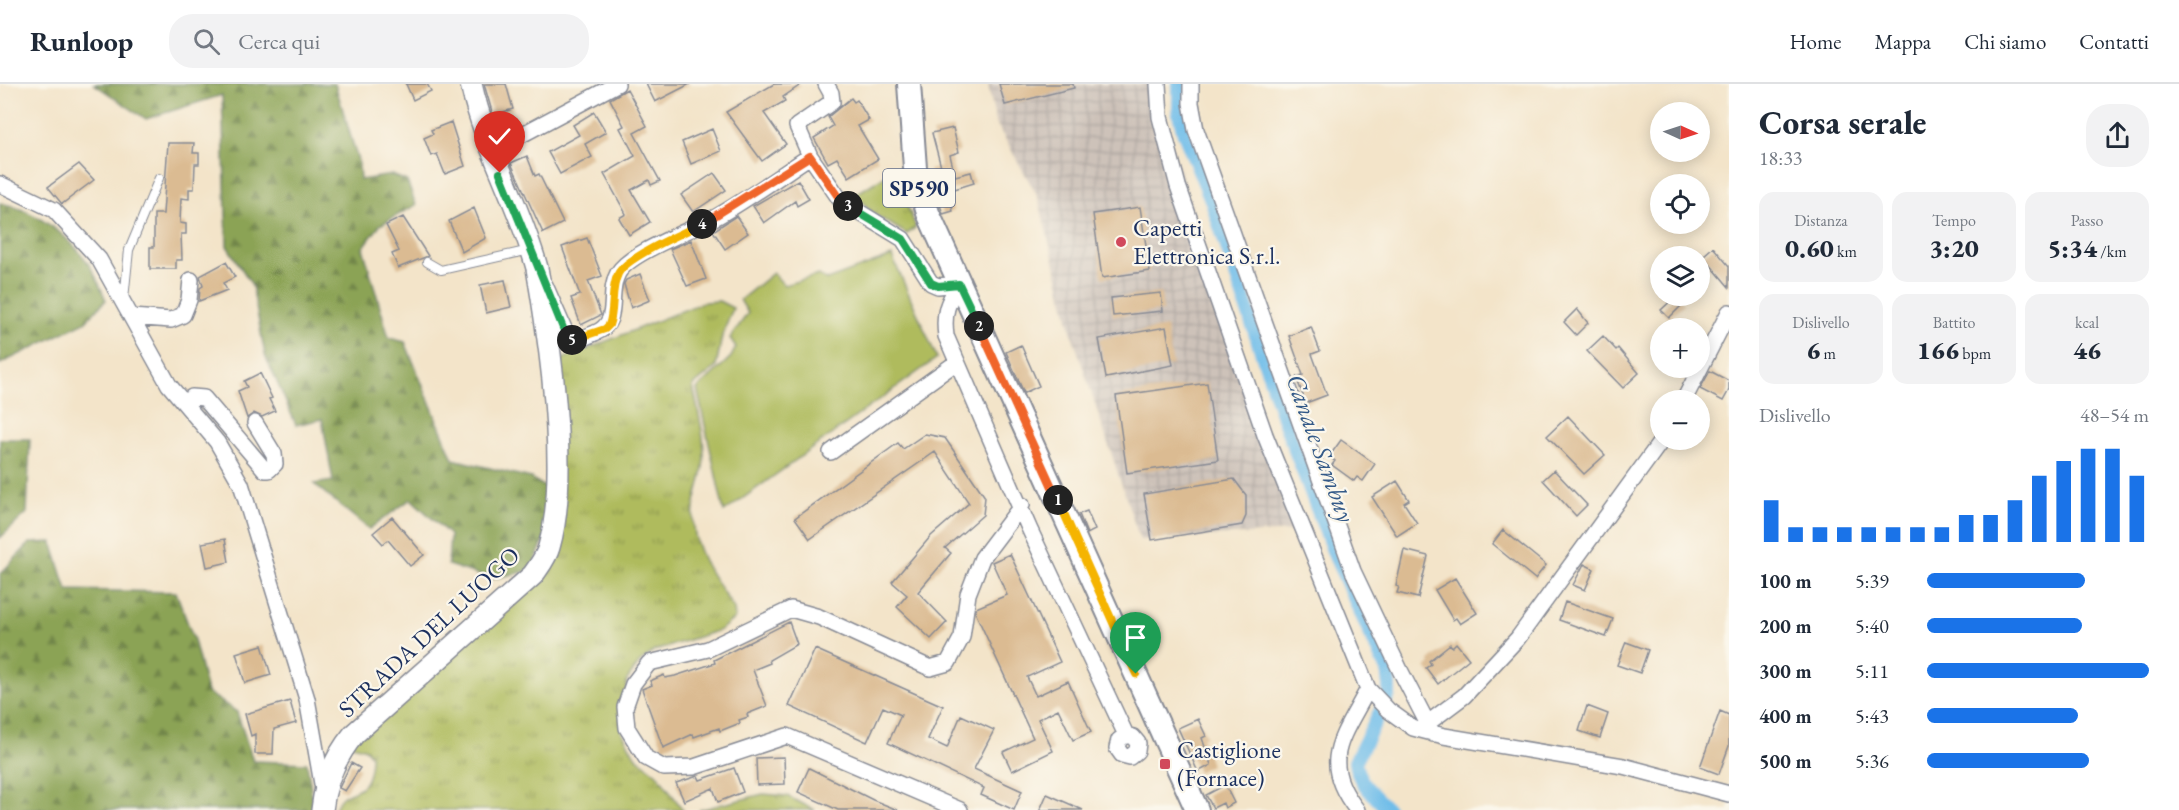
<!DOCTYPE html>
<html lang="it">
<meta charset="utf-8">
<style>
body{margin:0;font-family:"EB Garamond",serif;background:#f2f2f3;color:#1f2937;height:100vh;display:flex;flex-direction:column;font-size:22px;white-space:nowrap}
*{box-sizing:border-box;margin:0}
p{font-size:20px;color:#747a83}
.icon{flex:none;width:33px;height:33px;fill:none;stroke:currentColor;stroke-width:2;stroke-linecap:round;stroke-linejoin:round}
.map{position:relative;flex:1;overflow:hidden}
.side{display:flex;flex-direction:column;background:#fff;width:450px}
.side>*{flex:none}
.needle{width:39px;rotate:93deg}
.controls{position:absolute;left:1650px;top:18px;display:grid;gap:12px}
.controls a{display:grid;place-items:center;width:60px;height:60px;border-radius:50%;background:#fff;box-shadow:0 3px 15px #0003;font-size:30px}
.pin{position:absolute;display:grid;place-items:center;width:51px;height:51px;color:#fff;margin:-62px -26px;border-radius:50% 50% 50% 0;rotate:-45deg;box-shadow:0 0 6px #0007}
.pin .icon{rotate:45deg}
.km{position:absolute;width:30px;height:30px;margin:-15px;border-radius:50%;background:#222;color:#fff;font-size:16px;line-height:30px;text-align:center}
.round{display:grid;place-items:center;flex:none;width:63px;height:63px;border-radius:24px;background:#f2f2f3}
.head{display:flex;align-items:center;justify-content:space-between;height:102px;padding:0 30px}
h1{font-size:33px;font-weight:800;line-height:45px}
.stats{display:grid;grid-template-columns:repeat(3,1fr);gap:9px;height:102px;padding:6px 30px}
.stats div{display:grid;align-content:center;border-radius:15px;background:#f2f2f3;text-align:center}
.stats b{font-size:26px;font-weight:800}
.stats small{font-size:16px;font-weight:400}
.stats p{font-size:16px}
.chart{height:168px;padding:12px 30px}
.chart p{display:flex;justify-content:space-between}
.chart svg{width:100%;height:108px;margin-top:6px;stroke:#1a73e8;stroke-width:6}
ul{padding:0 30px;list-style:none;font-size:20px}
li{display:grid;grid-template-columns:96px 72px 1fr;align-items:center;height:45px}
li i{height:15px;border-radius:8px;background:#1a73e8}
header{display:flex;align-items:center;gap:36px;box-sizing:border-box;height:84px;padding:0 30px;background:#fff;border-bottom:2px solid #e0e1e3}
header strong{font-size:28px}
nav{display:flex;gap:33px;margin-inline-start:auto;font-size:21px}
.search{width:420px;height:54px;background:#f2f2f3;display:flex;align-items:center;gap:15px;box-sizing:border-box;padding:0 21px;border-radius:24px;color:#747a83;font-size:22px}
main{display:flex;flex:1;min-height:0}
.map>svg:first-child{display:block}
</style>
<header>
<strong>Runloop</strong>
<div class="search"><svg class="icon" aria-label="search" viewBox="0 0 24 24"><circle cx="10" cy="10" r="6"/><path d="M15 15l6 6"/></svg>Cerca qui</div>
<nav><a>Home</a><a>Mappa</a><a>Chi siamo</a><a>Contatti</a></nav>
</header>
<main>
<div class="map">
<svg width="1729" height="726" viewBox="0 0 1729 726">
<defs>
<pattern id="industrial-grid" width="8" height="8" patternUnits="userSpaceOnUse" patternTransform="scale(1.5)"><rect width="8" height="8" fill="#cdc2b9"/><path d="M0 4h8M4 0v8" fill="none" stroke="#afa7a1"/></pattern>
<pattern id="grass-tufts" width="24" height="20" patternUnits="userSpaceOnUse" patternTransform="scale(1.5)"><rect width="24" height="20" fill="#afbb5d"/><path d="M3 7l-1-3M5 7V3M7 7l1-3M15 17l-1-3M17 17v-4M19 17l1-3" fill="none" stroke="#8e9850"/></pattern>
<pattern id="forest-firs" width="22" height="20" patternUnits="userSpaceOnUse" patternTransform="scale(1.5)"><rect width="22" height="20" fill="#8ba354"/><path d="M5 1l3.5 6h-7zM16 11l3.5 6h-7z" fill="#718549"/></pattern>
</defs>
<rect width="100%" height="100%" fill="#fbf7ec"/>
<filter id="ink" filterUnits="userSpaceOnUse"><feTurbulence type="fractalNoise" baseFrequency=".0167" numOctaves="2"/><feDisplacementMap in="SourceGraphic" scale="12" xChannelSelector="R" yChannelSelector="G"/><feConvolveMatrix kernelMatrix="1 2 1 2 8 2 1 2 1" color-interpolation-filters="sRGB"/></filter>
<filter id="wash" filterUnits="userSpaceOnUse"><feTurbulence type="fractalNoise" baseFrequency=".008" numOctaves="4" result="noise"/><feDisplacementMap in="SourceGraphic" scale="24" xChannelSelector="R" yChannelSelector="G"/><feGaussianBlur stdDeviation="1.35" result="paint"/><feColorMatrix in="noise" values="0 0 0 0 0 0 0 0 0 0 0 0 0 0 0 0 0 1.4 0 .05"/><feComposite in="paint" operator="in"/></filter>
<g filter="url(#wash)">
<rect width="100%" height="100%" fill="#f3e4c9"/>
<!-- industrial -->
<path fill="url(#industrial-grid)" d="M988 0H1155L1157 14 1292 447 1140 456 1072 250 1038 113 996 39Z"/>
<!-- grass -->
<path fill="url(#grass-tufts)" stroke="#65755e" stroke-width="1.5" d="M897 84 904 113 916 143 907 150 872 129 856 110Z
M719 217 733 224 722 252 716 283 693 302C698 329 707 357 703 384 700 406 691 419 694 443 696 473 719 501 734 525L735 534 720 546 654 567 639 579 627 596 621 646 635 672 659 692 683 726H335C343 696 370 722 371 672L366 665 349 660 557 468V277L704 218Z
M763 710 787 712 815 726H699Z"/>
<!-- forest -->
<path fill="url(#forest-firs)" stroke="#536959" stroke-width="1.5" d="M94 0H335L359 80 360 96 392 91 407 97 416 121 380 141 363 164 389 254 405 258 453 375 531 394 548 405 549 442 532 486 492 495 448 481 450 451 411 415 369 445 314 400 333 397 322 335 296 341 265 271 252 201 227 162 222 11 146 35Z
M0 119C35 125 71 153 90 182 96 192 101 205 106 216L85 238 0 280Z
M0 355H30L27 429 0 454Z
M52 458 67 506 176 508 194 556 207 608 237 628 253 677 307 679 314 726H0V490L30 459Z"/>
<!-- pitch -->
<path fill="#afbb5d" stroke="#65755e" stroke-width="1.5" d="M892 172 937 274 724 428 697 305 731 273 736 263 730 254 748 229 740 216 773 189 784 201 819 191 827 196Z"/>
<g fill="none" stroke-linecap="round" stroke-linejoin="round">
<!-- canal -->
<path stroke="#6fbde9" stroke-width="14" d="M1179 0V30L1184 50 1212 118 1284 337 1335 472 1389 591V610L1355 678C1357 698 1375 712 1388 726"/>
</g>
<g id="blocks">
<!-- building -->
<path fill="#dbbb92" d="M406 0H427L431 7 413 16Z
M484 0H506L513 25 493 31Z
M646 0H690L655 18Z
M774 0H802L783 13 785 17 764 29 786 60 762 77 726 28Z
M999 0H1073L1074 4 1005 21Z
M627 5 647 42 634 49 660 97 651 101 649 96 631 106 650 138 629 151 619 134 626 130 604 90 635 72 620 44 624 42 610 15Z
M851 14 854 18 857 16 869 36 858 42 878 75 849 93 837 74 828 79 814 54 833 42 828 33Z
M594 28 606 48 585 60 592 73 560 90 548 68 579 51 573 41Z
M451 38 465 82 445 90 437 70 431 72 424 54 433 50 431 46Z
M953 44 959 68 950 71 955 92 971 88 974 99 948 107 953 127 943 130 929 86 941 83 932 49Z
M712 45 721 67 691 80 682 58Z
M168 59H194L193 69H199V80H195L194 105H189V115L181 114 180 139 186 140V150H181L182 176H176V185H150V163H154V130H163Z
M527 72 535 92 539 90 563 139 543 149 511 79Z
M79 80 94 96 62 120 48 103Z
M714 89 726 106 693 128 681 111Z
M798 96 809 115 797 122 795 117 764 139 753 122Z
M1140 123 1150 187 1102 194 1093 130Z
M474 124 486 154 462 168 449 137Z
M736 132 748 149 725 165 713 147Z
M403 133 428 172 398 184 392 170 399 167 386 141Z
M587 154 602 192 588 197 601 231 581 241 571 214 580 211 562 163Z
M691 156 706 195 687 202 670 165Z
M1713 163 1729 182V203L1703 172Z
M226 178 235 193 223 199 227 206 199 217 200 204 203 202 200 192Z
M640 190 650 216 631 224 624 200 626 196Z
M505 196 511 223 486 229 480 201Z
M1161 209 1163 227 1113 232 1111 214Z
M1676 212 1683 220 1669 234 1661 226Z
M1577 225 1588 239 1576 251 1564 238Z
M1166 243 1173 281 1106 294 1099 255Z
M1311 243 1320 267 1312 270 1327 311 1306 319 1296 293 1303 291 1289 252Z
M1603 252 1616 266 1618 264 1639 289 1623 304 1587 267Z
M1021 261 1039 302 1024 309 1006 268Z
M1710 287 1729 297V306L1723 317 1700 305Z
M260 289 272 314 269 315 275 327 262 333 254 329 247 334 238 307 247 303 244 297Z
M1207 299 1218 376 1127 389 1116 312Z
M1568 332 1605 371 1584 390 1547 352Z
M925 350 945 354 985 413 983 431 945 464 951 469 918 508 947 538 931 555 897 523 907 511 892 498 931 452 969 419 935 368 810 455 795 434 898 359 903 365Z
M1341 356 1375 380 1363 397 1357 393 1354 397 1332 381 1335 377 1331 374V370Z
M1554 386 1587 421 1576 432 1543 396Z
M1234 395 1246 411V432L1242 441 1152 456 1144 410Z
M1397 397 1409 416 1404 419 1417 439 1397 452 1372 413Z
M1087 427 1095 446 1087 450 1079 430Z
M392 433 424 471 410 482 388 456 383 460 373 449Z
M1503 446 1546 481 1535 495 1492 460Z
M225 455 229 478 207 483 202 459Z
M1404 466 1428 472 1418 514 1397 509 1399 503 1396 502Z
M1010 470 1060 578 1027 593 1036 612 1068 597 1091 648 1073 656 1058 625 1038 635 1053 667 1012 687 1003 668 1033 654 975 528 976 524 1007 511 992 478Z
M1584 480 1594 485 1585 506 1573 501Z
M1455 494 1477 529 1460 540 1456 534 1453 536 1435 506Z
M1565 518 1613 535 1606 553 1559 536Z
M789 538 797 560 769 576 770 579 753 586 767 622 747 630 748 633 739 636 740 639 720 647 719 644 694 653 693 650 663 664 642 605 652 601 650 597 664 591 665 594 675 592 715 579 714 576Z
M1626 558 1648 566 1640 589 1617 581Z
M1456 559 1469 575 1438 600 1426 584 1431 580 1429 577 1450 560 1452 563Z
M262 561 271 591 245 599 236 569Z
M815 565 943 622 928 655 947 664 961 631 994 646 974 685 1022 707 1014 726 981 711 984 704 888 659 901 631 883 623 867 658 789 622Z
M290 617 296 639 274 645 273 670H255V650L251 652 245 630Z
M1587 622 1608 630 1600 654 1579 647Z
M1720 627 1729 631V662L1719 690 1700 683Z
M1198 635 1206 652 1202 654 1211 681 1198 688 1178 644Z
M784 673 785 700 757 701 756 674Z
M351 679 360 684 345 707 339 704Z
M734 684 743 708 718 718 713 704 684 717 676 699 698 692 700 696Z
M809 684 873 716 898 726H838L798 708Z
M1225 701 1234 719 1225 724 1223 719 1213 724 1206 711Z
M1047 710 1083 726H1040Z"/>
</g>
</g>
<g filter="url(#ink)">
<use href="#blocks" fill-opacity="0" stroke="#878a94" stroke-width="1.5"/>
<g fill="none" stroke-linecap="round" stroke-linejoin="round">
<defs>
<path id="lane" d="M427 178 441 186 530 166
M124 215 129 166 159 94"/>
<path id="street" d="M1158 0 1160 33 1178 102 1265 351 1368 605 1388 626 1413 644 1444 652 1623 682 1729 710
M1191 0V19L1196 46 1353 487 1400 586 1433 650
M491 67 617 0
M810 72 797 42 832 18 831 9 826 0
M0 100 54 126 99 175 169 301 217 358 241 400 307 615 324 711
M959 200C947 219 943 229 946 252L1029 444 1126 651 1133 653 1138 659 1137 667 1130 673 1122 671 1117 664 1119 656 1126 651
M545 201 569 256C579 257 586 253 595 249 622 238 606 210 618 189 630 168 695 145 718 132 749 114 780 92 810 72L841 117 903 155 931 199 938 202 959 200
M132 233 171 236 183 231 189 216 191 196
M1684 316 1729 228
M185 318 192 313 204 314 265 386H269L275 380 274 370 255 339
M831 368 957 278
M1428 639 1464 612 1518 554 1662 356
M960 726 787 652 694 683 664 684 646 674 627 644 625 623 633 600 649 579 708 565 791 525 819 533 930 584 948 579 962 553 968 510 982 474 1022 421
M1357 726C1318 677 1343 653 1368 605"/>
<path id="secondary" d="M322 726C325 697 335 673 354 650L533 491C539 482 546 474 549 463 570 391 550 259 537 184 520 121 485 64 471 0"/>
<path id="primary" d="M909 0 915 84 928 129 1197 726"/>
</defs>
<!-- lane casing -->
<use href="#lane" stroke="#878a94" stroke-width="10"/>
<!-- street casing -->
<use href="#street" stroke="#878a94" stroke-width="18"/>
<!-- secondary casing -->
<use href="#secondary" stroke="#878a94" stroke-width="24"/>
<!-- primary casing -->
<use href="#primary" stroke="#878a94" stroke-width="26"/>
<!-- lane -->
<use href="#lane" stroke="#fff" stroke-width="8"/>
<!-- street -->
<use href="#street" stroke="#fff" stroke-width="15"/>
<!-- secondary -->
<use href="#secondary" stroke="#fff" stroke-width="21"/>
<!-- primary -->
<use href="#primary" stroke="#fff" stroke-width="22"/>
</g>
</g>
<g fill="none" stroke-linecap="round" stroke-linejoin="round" filter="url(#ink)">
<defs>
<path id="split-1" d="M1058 416 1136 590"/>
<path id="split-2" d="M979 242 1058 416"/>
<path id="split-3" d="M848 122 903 155 931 199 938 202 959 200 979 242"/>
<path id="split-4" d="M702 140 810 72 841 117 848 122"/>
<path id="split-5" d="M572 256 605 245 609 241C615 225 610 206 618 190 625 174 684 148 702 140"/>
<path id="split-6" d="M500 89 565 249 572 256"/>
</defs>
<!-- split-1 casing -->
<use href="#split-1" stroke="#fff" stroke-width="12"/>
<!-- split-2 casing -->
<use href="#split-2" stroke="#fff" stroke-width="12"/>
<!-- split-3 casing -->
<use href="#split-3" stroke="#fff" stroke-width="12"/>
<!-- split-4 casing -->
<use href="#split-4" stroke="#fff" stroke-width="12"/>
<!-- split-5 casing -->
<use href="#split-5" stroke="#fff" stroke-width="12"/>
<!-- split-6 casing -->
<use href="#split-6" stroke="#fff" stroke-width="12"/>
<!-- split-1 -->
<use href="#split-1" stroke="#f5b400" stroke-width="8"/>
<!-- split-2 -->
<use href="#split-2" stroke="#f0652b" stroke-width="8"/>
<!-- split-3 -->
<use href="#split-3" stroke="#22a559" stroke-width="8"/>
<!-- split-4 -->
<use href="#split-4" stroke="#f0652b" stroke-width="8"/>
<!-- split-5 -->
<use href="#split-5" stroke="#f5b400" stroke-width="8"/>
<!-- split-6 -->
<use href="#split-6" stroke="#22a559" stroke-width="8"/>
</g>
<!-- markers -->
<g fill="#d1495b" stroke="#fbf7ec" stroke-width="2">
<circle cx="1121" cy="158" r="6"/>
<rect x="1159" y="674" width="12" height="12" rx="3"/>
</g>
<g text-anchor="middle" stroke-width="4.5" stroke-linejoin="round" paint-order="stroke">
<!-- shield labels -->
<rect fill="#fbf7ec" stroke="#5e6b89" stroke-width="1.5" x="883" y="85" width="72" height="38" rx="4.5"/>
<g font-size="22" font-weight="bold" fill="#1b2f5e">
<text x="919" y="112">SP590</text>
</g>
<!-- poi labels -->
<g font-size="24" fill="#1b2f5e" stroke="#fbf7ec" text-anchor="start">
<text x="1133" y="152">Capetti<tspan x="1133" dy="28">Elettronica S.r.l.</tspan></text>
<text x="1177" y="674">Castiglione<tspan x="1177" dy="28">(Fornace)</tspan></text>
</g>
<!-- street labels -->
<g font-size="24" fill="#1b2f5e" stroke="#fbf7ec">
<text transform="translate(429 548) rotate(-43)" y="8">STRADA DEL LUOGO</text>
</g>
<!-- water labels -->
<g font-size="26" font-style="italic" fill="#345a88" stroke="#fbf7ec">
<text transform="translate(1321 364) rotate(70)" y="9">Canale Sambuy</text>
</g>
</g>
</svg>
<div class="controls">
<a><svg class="needle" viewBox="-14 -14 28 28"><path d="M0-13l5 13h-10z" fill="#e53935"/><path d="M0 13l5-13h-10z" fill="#747a83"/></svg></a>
<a><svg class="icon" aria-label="locate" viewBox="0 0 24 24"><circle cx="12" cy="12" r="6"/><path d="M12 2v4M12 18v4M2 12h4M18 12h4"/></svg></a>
<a><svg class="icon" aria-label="layers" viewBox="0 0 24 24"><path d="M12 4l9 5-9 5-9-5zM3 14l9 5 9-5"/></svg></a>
<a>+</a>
<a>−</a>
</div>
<div class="pin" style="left:1136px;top:590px;background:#1e9e55"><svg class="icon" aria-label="arrive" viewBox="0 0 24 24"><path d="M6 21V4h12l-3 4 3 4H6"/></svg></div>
<div class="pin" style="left:500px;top:89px;background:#d93025"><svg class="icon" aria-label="check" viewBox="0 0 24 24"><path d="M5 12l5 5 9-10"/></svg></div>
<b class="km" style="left:1058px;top:416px">1</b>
<b class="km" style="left:979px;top:242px">2</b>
<b class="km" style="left:848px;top:122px">3</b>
<b class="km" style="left:702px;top:140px">4</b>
<b class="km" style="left:572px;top:256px">5</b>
</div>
<section class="side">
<div class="head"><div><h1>Corsa serale</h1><p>18:33</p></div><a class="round"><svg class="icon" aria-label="share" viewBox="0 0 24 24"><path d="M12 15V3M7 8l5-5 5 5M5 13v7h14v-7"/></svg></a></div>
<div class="stats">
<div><p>Distanza</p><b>0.60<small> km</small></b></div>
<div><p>Tempo</p><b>3:20</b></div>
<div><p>Passo</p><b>5:34<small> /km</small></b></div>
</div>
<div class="stats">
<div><p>Dislivello</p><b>6<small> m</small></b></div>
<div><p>Battito</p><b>166<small> bpm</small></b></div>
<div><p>kcal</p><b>46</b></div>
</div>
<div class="chart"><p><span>Dislivello</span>48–54 m</p>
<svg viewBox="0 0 160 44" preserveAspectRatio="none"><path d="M5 44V27M15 44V38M25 44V38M35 44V38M45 44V38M55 44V38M65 44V38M75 44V38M85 44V33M95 44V33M105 44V27M115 44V17M125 44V11M135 44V6M145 44V6M155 44V17"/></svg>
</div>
<ul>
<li><b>100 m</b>5:39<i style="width:71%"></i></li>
<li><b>200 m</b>5:40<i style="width:70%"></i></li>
<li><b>300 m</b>5:11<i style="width:100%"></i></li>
<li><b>400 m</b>5:43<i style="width:68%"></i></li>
<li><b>500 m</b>5:36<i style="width:73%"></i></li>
</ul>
</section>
</main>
